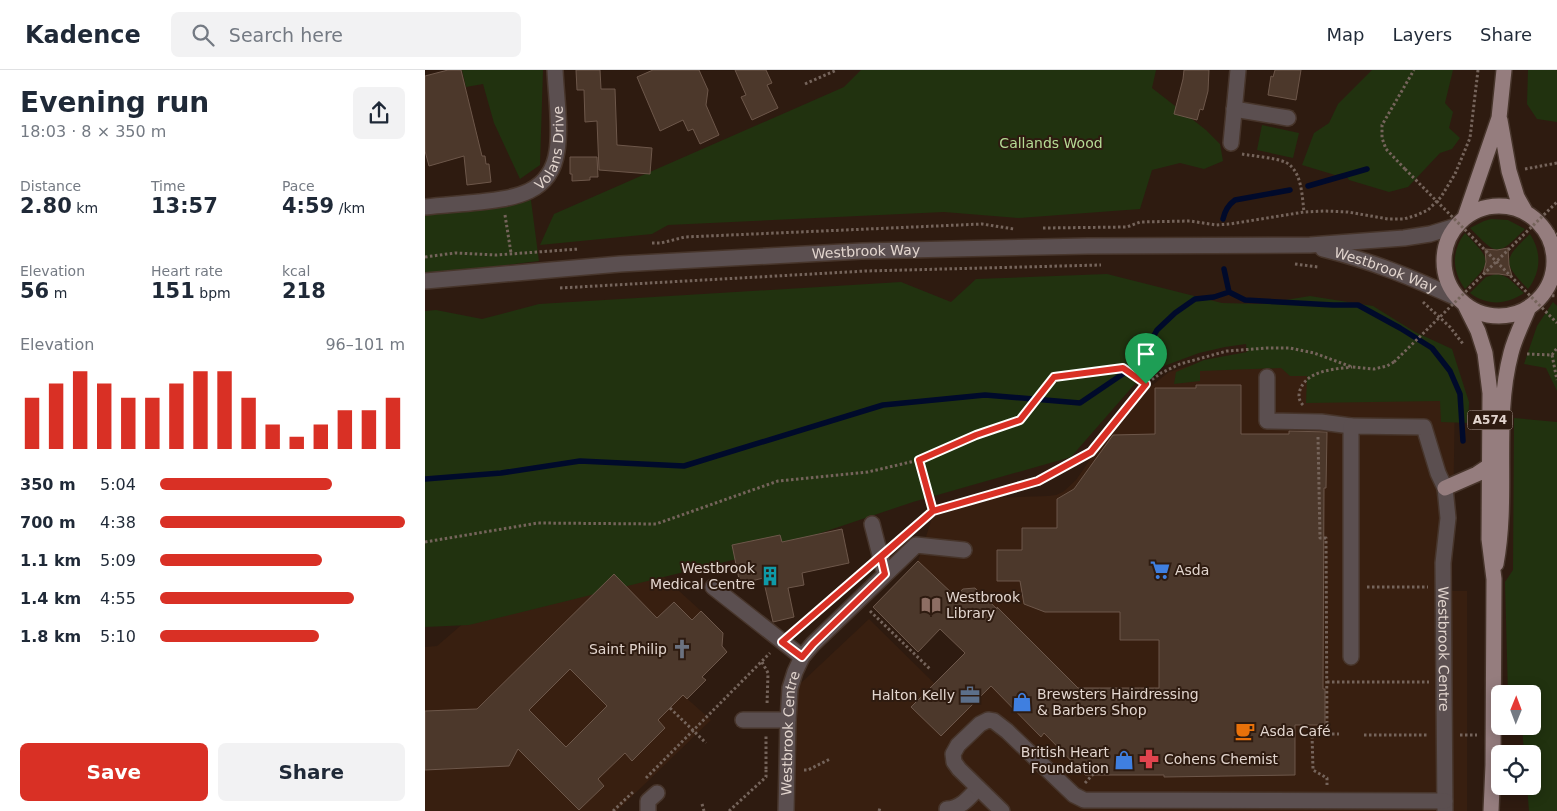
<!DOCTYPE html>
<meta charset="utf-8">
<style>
body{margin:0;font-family:"DejaVu Sans",sans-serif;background:#f2f2f3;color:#1f2937;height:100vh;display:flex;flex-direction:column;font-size:19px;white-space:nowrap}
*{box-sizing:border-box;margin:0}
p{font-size:16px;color:#747a83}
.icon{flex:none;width:28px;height:28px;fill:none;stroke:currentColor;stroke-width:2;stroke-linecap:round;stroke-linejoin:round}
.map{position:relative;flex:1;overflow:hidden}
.panel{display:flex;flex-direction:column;background:#fff;width:425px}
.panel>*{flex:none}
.needle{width:32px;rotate:1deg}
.controls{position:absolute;left:1066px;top:615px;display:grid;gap:10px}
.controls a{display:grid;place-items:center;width:50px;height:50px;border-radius:8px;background:#fff;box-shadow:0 2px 12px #0003;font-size:25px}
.pin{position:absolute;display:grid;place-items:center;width:42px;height:42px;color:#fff;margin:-51px -21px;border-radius:50% 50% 50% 0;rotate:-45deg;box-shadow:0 0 5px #0007}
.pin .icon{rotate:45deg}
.round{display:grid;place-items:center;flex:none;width:52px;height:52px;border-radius:8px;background:#f2f2f3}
.head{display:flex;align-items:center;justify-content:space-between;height:85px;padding:0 20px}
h1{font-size:28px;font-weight:700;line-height:38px}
.metrics{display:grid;grid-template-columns:repeat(3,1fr);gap:8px;height:85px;padding:5px 20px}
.metrics div{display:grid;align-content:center}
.metrics b{font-size:21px;font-weight:700}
.metrics small{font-size:14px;font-weight:400}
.metrics p{font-size:14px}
.chart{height:140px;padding:10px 20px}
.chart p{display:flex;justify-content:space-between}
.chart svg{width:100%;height:90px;margin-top:5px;stroke:#d93025;stroke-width:6}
.action{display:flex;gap:10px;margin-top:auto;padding:10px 20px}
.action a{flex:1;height:58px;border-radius:8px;background:#d93025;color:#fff;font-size:20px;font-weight:700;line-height:58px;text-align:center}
.action a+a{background:#f2f2f3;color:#1f2937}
ul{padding:0 20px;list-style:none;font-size:16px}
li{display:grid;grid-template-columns:80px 60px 1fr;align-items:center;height:38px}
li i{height:12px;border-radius:6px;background:#d93025}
header{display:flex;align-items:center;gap:30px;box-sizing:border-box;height:70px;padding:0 25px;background:#fff;border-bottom:1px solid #e0e1e3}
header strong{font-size:24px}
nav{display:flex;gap:28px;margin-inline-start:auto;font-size:18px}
.search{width:350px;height:45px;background:#f2f2f3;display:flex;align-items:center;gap:12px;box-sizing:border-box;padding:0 18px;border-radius:8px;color:#747a83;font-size:19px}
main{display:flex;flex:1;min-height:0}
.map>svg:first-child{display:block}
</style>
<header>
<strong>Kadence</strong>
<div class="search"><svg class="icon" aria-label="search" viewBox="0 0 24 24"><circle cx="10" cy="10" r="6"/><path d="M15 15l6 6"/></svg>Search here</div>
<nav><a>Map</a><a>Layers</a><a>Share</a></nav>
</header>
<main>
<section class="panel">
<div class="head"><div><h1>Evening run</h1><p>18:03 · 8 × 350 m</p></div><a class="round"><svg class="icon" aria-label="share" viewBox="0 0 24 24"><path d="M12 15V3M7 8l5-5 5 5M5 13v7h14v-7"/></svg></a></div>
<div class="metrics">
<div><p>Distance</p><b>2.80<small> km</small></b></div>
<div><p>Time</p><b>13:57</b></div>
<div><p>Pace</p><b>4:59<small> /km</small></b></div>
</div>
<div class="metrics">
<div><p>Elevation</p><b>56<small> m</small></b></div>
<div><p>Heart rate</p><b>151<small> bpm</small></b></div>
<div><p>kcal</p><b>218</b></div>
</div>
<div class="chart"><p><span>Elevation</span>96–101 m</p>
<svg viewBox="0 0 160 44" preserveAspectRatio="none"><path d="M5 44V19M15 44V12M25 44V6M35 44V12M45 44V19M55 44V19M65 44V12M75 44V6M85 44V6M95 44V19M105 44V32M115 44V38M125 44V32M135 44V25M145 44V25M155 44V19"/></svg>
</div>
<ul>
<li><b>350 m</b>5:04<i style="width:70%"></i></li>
<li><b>700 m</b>4:38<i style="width:100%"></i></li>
<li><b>1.1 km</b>5:09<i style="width:66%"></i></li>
<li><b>1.4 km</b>4:55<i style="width:79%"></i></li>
<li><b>1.8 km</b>5:10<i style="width:65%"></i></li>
</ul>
<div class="action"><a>Save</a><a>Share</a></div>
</section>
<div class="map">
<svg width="1132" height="741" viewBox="0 0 1132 741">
<rect width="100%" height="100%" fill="#2e1b10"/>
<!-- built -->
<path fill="#381f10" d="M790 288 1030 321 1027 521H1042V741H352L361 627 444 549 510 614 540 583 565 532 550 518 538 519 530 526 493 491 508 445 560 428 623 426 631 425 638 422 651 410 680 368 719 322 744 302Z
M217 487 276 541 267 550 248 532 213 567 253 629 258 625 286 650 192 741H0V577L12 576 77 520Z"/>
<!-- green -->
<path fill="#21320f" d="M37 0H118L115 95 95 109 69 53 58 14 41 17Z
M436 0H731L727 18 781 60 795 74 798 91 779 99 755 93 727 100 715 139 594 148 519 142 243 155 227 164 115 175 129 144 419 17Z
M947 0H1028L1020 33 1028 42 1024 58 1035 68 1027 79 1015 83 983 117 964 122 924 110 919 103 910 105 877 95 889 63 904 53 913 34Z
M1103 0H1132V52L1112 49 1102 34Z
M837 55 874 63 868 88 832 80Z
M105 123 114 191 0 205V134Z
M1066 149 1083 150 1100 159C1072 187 1072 186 1045 158L1059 151Z
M1040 163C1067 191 1068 191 1040 219 1027 201 1026 181 1040 163Z
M1105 164C1117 182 1116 202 1103 219 1077 192 1078 190 1105 164Z
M682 204 797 233 836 234 885 226 948 236 990 262 1027 279 1044 332 1043 353 1016 352 1015 331 881 333 882 306H865L856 298 775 301V311L749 314 751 302 779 290 822 282 821 274 800 277 774 283 739 296 715 308 646 387 488 432 336 483 44 555 0 557V241L11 240 57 249 114 234 476 212 526 232 551 209Z
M1071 204C1084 205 1090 215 1099 223 1081 235 1062 236 1045 223L1061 207Z
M1128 232 1132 236V321L1121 298 1099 294 1112 256Z
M1089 348 1132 352V741H1104L1102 716H1108V684H1099L1097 656H1108V624H1083L1080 512 1088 500Z"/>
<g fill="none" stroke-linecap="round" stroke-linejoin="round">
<!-- stream -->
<path stroke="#000a2b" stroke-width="5.5" d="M883 116 942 99
M798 149C800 140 803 135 810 130L865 120
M799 199 804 222
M0 409 76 403 155 391 259 396 458 335 560 325 655 333 714 293 732 260 750 243 770 229 789 227 804 222 820 230 908 235H933L975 258 1007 278 1025 301 1035 324 1038 371"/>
</g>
<!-- building -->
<path fill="#4c382b" stroke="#6d574a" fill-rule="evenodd" d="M23 0H36L57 86H60L61 94H64L66 112 42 115 39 86 4 96 0 81V6Z
M151 0H175L176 19H190L192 75 227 78 225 104 174 100 172 51 160 52 159 20H152Z
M228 0H274L283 20 281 35 294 65 275 74 268 59 263 61 258 50 235 61 212 7Z
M310 0H341L347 13 342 15 353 38 327 50 316 27 321 25Z
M759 0H784L783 21 778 40 775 39 772 50 749 44 758 9Z
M850 0H876L871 30 843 25 846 6 848 7Z
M145 87H172L173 107H165V110L147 111V104H145Z
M1083 178 1084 195 1087 206 1074 204H1058L1061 192 1060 179 1072 180Z
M771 315H816V364H864V361L902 362 901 418H899L898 619H900V655H870V705L739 707V705H660L619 663 616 667 566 616 516 666 486 637 540 583 515 559 493 582 448 537 493 491 530 526 538 519 550 518 572 539V537L653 618H734V570H695V542H620L599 534 595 511H572V480H597V458H632V429L649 419 688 365 730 364V318H771Z
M417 459 424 493 377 503 379 515 363 518 369 547 348 552 338 508 315 514 307 475 355 465 357 472Z
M189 504 232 548 249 532 267 550 276 541 298 563 297 576 302 582 277 607 281 610 262 629 258 625 233 650 240 658 207 691 200 683 173 709 179 716 154 740 93 679 84 696 0 700V641L52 639ZM145 599 182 636 141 677 104 640Z"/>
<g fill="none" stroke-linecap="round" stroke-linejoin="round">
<defs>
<g id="minor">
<path d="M809 39 863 48"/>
<path d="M806 73 813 0"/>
<path id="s1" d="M0 137C18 135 36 134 54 132 89 128 126 124 132 81 136 56 131 25 130 0"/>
<path id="s2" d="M898 179C947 191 988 208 1034 229"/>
<path id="s3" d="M0 211 195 194 437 181 663 176 885 175 979 168 1005 164 1031 156"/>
<path d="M842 307V351L896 352 926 356"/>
<path d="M447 454 460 504"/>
<path d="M288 517 377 587"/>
<path id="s4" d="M926 587V356L999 357 1013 403 1020 418 1023 448 1018 493 1020 741"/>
<path d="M318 650H363"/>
<path d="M522 739C536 738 544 728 553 718"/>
<path d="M223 741V731L232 723"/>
<path id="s5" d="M361 741 363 650 365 618 370 602 377 587 388 574 491 475 539 480"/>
<path d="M577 741 534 699 529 692 528 684 533 675 555 654 563 650 569 651 582 661 649 725 659 730 1020 731"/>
</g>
<path id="major" d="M1075 50 1084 101 1092 127 1101 143
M1019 191a55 55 0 1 1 110 0a55 55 0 1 1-110 0Z
M1040 147 1074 48 1079 0
M1040 235 1053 261 1060 283 1065 323 1064 469 1069 509 1068 695 1066 741
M1020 418 1052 404 1064 396
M1071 494C1084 425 1068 351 1086 283 1090 267 1098 252 1104 237"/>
</defs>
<!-- minor casing -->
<use href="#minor" stroke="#47352b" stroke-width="18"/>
<!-- major casing -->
<use href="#major" stroke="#47352b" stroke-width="18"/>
<!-- path -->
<path stroke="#75645b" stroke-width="3" stroke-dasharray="2.5 2.5" stroke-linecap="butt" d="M380 14 412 0
M817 84C828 86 851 88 860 92 877 100 877 126 879 142
M980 99 961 79 957 68V55L989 0
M1100 99 1132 93
M80 145 86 183
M1114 153 1132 164
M618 158 702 157 715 152 765 151 791 155 805 154 879 142 900 141 923 142 963 149H979L992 145 1003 140 1016 127 1030 104 1045 68 1053 0
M227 173H236L260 167 557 154 589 159
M0 187 30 183 71 185 154 179
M870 194 893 197
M135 218 441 201 676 195
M1117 225 1132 226
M998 232 1025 257 1038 274
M1102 284 1127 285 1132 278
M1127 285 1132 310
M878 335C874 331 873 326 875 320 882 300 910 299 927 297
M893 367 895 468H901L902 664H887L888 700 902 708V715
M494 390 508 441
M489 458 508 441 613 411 666 382 721 314 736 303 755 294 802 281 842 278H865L889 283 927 297 949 299 962 296 969 292
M0 472 113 453 231 454 353 411 443 402 494 390 551 365 595 350 629 307 698 298 721 314
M942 517H1003
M445 541 505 599
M370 560 424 514
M337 592 343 603 342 635
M902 612H1004
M245 638 281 673
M902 664H914
M939 665H1003
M1035 665H1052
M341 699V666
M379 700H383L405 689
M221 708 345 583
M660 713 671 701
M277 734 279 741
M188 741 208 722
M304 741 341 707V699
M454 741 455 738"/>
<!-- minor -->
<use href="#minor" stroke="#5b4f50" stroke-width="15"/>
<!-- major -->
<use href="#major" stroke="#957d7e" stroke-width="15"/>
<!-- path-bridge -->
<path stroke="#75645b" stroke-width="3" stroke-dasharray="2.5 2.5" stroke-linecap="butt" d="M980 99 1132 253
M969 292 1132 132"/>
</g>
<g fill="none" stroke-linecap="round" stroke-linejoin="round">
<defs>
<path id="route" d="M721 314 666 382 613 411 508 441 357 572 377 587 388 574 460 504 456 487 508 441 494 390 551 365 595 350 629 307 698 298 721 314"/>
</defs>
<!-- route casing -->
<use href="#route" stroke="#fff" stroke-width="10"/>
<!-- route -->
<use href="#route" stroke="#d93025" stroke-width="6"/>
</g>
<!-- icons -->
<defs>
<symbol id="supermarket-bare" viewBox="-9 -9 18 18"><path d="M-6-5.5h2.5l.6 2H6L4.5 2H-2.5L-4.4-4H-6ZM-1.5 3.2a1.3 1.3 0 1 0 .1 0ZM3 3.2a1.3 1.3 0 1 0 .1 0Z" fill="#3f7fe0" stroke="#2e1b10" stroke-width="2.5" paint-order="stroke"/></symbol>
<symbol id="building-bare" viewBox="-9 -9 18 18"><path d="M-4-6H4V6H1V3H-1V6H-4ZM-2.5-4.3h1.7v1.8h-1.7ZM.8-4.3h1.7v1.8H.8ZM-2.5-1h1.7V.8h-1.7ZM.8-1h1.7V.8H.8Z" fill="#0f9aa8" stroke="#2e1b10" stroke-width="2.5" paint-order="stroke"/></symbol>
<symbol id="library-bare" viewBox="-9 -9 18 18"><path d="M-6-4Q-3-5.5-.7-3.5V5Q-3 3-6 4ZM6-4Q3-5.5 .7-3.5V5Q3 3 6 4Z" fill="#8d6e63" stroke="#2e1b10" stroke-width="2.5" paint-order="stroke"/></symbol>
<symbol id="church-bare" viewBox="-9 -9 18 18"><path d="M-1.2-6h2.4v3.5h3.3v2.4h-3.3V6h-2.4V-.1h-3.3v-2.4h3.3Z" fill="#6b7280" stroke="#2e1b10" stroke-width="2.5" paint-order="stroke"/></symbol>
<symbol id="office-bare" viewBox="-9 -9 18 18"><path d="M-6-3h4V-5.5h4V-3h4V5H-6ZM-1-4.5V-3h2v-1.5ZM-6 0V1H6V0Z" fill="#5c6f8a" stroke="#2e1b10" stroke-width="2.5" paint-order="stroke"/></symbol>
<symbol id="shop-bare" viewBox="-9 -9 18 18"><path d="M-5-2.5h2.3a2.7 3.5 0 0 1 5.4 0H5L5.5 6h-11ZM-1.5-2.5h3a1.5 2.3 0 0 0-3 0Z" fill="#3f7fe0" stroke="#2e1b10" stroke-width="2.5" paint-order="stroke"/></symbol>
<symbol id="cafe-bare" viewBox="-9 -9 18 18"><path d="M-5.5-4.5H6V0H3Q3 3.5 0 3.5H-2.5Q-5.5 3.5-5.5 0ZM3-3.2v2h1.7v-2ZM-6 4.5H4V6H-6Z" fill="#e8710a" stroke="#2e1b10" stroke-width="2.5" paint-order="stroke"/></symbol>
<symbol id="pharmacy-bare" viewBox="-9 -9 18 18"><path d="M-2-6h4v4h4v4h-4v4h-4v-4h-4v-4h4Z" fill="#e0444e" stroke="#2e1b10" stroke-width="2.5" paint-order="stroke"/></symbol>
</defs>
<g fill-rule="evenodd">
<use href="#supermarket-bare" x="721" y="486" width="28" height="28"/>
<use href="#building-bare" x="331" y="492" width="28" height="28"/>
<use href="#library-bare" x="492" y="521" width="28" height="28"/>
<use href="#church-bare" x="243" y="565" width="28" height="28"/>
<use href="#office-bare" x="531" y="611" width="28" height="28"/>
<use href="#shop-bare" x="583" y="618" width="28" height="28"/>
<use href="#cafe-bare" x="806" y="647" width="28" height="28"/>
<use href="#pharmacy-bare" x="710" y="675" width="28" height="28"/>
<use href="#shop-bare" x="685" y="676" width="28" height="28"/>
</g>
<g text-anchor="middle" stroke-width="4" stroke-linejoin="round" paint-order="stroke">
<!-- shield labels -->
<rect fill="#2e1b10" stroke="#ac9d95" stroke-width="1" x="1042.5" y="340.5" width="45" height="19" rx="4"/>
<g font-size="12" font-weight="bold" fill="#e2d5ce">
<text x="1065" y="354">A574</text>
</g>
<!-- park labels -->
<g font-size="14" fill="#b5db95" stroke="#2e1b10">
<text x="626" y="78">Callands Wood</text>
</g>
<!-- street labels -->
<g font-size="14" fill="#e2d5ce" stroke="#2e1b10">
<text dy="5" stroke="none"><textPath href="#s1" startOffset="158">Volans Drive</textPath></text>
<text dy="5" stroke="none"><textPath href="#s3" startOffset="442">Westbrook Way</textPath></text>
<text dy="5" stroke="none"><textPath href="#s2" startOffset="66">Westbrook Way</textPath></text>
<text dy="5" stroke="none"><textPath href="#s4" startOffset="530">Westbrook Centre</textPath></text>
<text dy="5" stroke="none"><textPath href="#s5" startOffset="78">Westbrook Centre</textPath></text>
</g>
<!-- poi labels -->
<g font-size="14" fill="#e2d5ce" stroke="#2e1b10" text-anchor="start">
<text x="330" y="503" text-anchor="end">Westbrook<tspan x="330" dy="16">Medical Centre</tspan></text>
<text x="750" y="505">Asda</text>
<text x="521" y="532">Westbrook<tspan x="521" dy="16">Library</tspan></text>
<text x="242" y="584" text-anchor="end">Saint Philip</text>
<text x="612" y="629">Brewsters Hairdressing<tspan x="612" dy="16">&amp; Barbers Shop</tspan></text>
<text x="530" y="630" text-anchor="end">Halton Kelly</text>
<text x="835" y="666">Asda Café</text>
<text x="684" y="687" text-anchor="end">British Heart<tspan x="684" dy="16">Foundation</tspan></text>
<text x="739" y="694">Cohens Chemist</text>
</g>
</g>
</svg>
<div class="controls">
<a><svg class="needle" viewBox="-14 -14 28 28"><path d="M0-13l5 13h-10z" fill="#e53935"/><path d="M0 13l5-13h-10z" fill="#747a83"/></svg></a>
<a><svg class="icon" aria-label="locate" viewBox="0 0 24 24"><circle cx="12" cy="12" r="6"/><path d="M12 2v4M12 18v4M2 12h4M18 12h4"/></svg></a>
</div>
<div class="pin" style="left:721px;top:314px;background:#1e9e55"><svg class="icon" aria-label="arrive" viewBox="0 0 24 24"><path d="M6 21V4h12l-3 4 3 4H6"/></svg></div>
</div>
</main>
